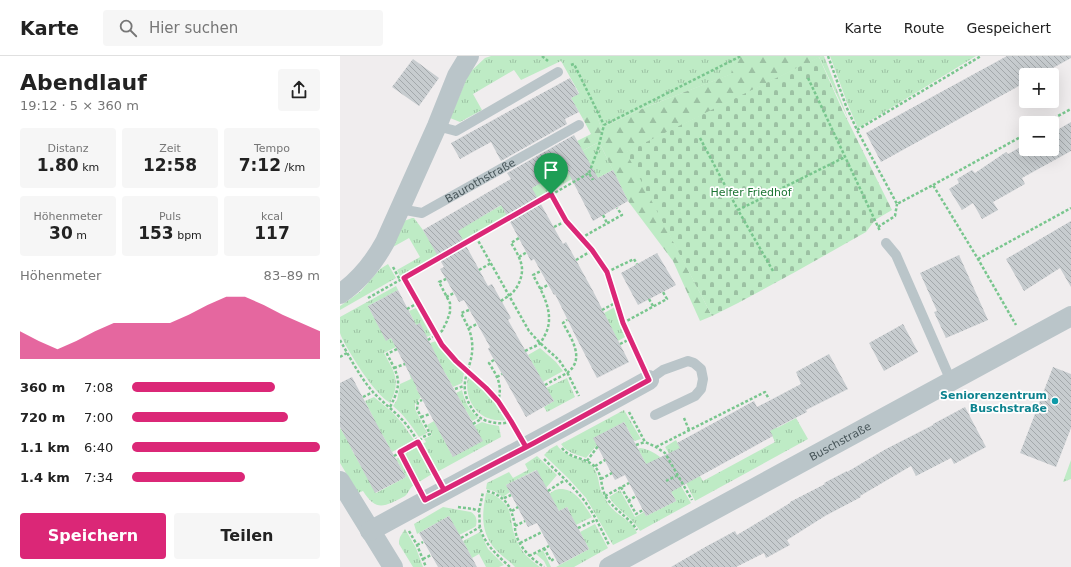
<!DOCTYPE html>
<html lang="de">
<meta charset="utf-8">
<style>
body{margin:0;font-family:"DejaVu Sans",sans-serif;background:#f6f6f6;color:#222;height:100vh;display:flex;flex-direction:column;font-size:15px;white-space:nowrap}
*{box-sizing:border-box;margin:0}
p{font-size:13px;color:#767676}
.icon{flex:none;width:22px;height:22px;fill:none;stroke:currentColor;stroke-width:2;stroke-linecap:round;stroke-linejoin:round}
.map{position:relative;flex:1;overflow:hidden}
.drawer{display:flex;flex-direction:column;background:#fff;width:340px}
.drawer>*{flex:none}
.controls{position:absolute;left:679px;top:12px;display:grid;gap:8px}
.controls a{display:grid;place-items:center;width:40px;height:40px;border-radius:4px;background:#fff;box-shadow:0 4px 16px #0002;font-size:20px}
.pin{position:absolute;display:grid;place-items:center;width:34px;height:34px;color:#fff;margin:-41px -17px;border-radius:50% 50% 50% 0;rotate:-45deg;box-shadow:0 0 4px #0007}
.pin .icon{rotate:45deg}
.round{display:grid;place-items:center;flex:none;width:42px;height:42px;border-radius:4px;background:#f6f6f6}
.overview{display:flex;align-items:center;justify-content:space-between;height:68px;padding:0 20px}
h1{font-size:22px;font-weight:600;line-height:30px}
.figures{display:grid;grid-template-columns:repeat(3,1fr);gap:6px;height:68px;padding:4px 20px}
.figures div{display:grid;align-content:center;border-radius:4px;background:#f6f6f6;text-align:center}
.figures b{font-size:17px;font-weight:600}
.figures small{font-size:11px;font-weight:400}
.figures p{font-size:11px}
.chart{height:112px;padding:8px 20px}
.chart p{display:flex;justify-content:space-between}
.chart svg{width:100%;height:72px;margin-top:4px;fill:#db2777;opacity:.7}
.button{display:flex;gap:8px;margin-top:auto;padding:8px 20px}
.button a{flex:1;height:46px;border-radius:4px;background:#db2777;color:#fff;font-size:16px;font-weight:600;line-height:46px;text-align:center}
.button a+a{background:#f6f6f6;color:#222}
ul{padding:0 20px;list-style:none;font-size:13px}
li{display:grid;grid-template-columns:64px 48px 1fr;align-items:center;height:30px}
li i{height:10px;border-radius:5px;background:#db2777}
header{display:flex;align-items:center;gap:24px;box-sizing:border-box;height:56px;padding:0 20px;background:#fff;border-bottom:1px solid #e0e0e0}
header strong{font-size:19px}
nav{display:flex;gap:22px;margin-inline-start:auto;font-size:14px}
.search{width:280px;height:36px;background:#f6f6f6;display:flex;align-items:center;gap:10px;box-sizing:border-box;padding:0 14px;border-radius:4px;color:#767676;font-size:15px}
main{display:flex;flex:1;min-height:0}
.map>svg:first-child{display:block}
</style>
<header>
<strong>Karte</strong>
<div class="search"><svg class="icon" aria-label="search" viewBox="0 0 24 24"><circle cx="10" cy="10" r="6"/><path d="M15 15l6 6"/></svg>Hier suchen</div>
<nav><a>Karte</a><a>Route</a><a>Gespeichert</a></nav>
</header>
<main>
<section class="drawer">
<div class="overview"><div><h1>Abendlauf</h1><p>19:12 · 5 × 360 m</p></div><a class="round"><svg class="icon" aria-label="share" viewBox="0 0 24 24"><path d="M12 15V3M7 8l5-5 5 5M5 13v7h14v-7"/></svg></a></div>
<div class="figures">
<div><p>Distanz</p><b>1.80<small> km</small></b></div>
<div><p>Zeit</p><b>12:58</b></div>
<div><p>Tempo</p><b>7:12<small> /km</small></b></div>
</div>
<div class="figures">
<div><p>Höhenmeter</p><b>30<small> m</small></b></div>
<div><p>Puls</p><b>153<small> bpm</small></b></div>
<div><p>kcal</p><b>117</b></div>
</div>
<div class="chart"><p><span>Höhenmeter</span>83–89 m</p>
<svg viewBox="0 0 160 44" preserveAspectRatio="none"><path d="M0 44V27L10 33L20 38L30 33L40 27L50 22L60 22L70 22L80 22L90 17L100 11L110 6L120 6L130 11L140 17L150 22L160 27V44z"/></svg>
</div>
<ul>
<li><b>360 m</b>7:08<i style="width:76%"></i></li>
<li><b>720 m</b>7:00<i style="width:83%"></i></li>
<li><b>1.1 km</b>6:40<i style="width:100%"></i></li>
<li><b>1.4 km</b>7:34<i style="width:60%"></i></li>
</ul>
<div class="button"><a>Speichern</a><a>Teilen</a></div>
</section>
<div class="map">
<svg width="731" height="511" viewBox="0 0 731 511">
<defs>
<pattern id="grass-tufts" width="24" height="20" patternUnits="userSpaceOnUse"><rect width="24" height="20" fill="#beebc5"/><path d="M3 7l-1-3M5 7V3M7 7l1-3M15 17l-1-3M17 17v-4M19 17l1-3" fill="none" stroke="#9cc1a3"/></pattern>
<pattern id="forest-firs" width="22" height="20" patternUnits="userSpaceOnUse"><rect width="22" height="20" fill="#beebc5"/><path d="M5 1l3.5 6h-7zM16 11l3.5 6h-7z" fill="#9cc1a3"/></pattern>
<pattern id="cemetery-stones" width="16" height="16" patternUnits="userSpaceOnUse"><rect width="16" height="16" fill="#beebc5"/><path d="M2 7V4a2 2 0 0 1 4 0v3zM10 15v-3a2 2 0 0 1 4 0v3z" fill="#9cc1a3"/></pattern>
<pattern id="building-back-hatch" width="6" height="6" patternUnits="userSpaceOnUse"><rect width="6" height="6" fill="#c7cccf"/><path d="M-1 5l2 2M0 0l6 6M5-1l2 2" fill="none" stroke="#a3a8ab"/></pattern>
</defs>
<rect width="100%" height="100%" fill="#f0edee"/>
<!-- grass -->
<path fill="url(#grass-tufts)" d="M151 0H395L392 18 306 51 261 72 256 57 243 63 231 42 239 37 221 5 181 24 174 14 133 38 142 54 120 66 110 62 129 17 145 2Z
M482 0H484L509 65 479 1Z
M490 0H636L518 72 508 49Z
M259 86 273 114 256 123 250 113 60 220 57 214 80 201 69 182 53 191 64 165 72 162H74L83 174 92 189 245 101 242 95Z
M48 208 56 222 0 254V250L9 244 21 235 40 213Z
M56 230 58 234 28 250 46 284 51 282 56 291 44 297C55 317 61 325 50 347 34 337 14 304 5 288 4 285 1 281 0 277 0 272 0 266 0 261Z
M275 251 286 280 285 281 278 285 264 257Z
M76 252 91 279 87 281 76 269 69 255Z
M96 285 105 298 124 317 122 327 113 331 105 317 76 332 81 341 75 348V353L87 377 79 381C71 369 64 359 53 350L57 344 60 328 71 323 69 316 90 287Z
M200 292 216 306 223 315 203 326 188 299Z
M128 321C145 330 157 348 167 364 163 365 159 364 155 364 134 361 124 340 128 321Z
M227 322 235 341 207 356 204 351 214 345 206 332Z
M122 334C125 346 129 354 138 362L132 365 116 337Z
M34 341 52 356 62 367 74 384 52 396 42 378 12 394 36 437 66 421 56 403 59 401 74 429C69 432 69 437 65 440 45 450 37 457 23 435L18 437 0 407V372L4 378 34 363 25 345Z
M284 354 301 383 294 385 284 366 254 382 257 389 246 402C236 398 227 397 221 388Z
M456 362 468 383 355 445 341 417 325 391 336 384 356 422 360 420 363 425 435 386 428 371 434 367 437 372Z
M94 365 113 401 134 370 142 366 148 368 159 370 161 381 97 416 82 388 86 386 84 383 92 379 87 369Z
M217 389C226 403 240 400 251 409 259 416 258 426 261 435 263 439 265 442 267 446 273 456 284 461 292 469 294 471 295 474 297 477L273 489 246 442 228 422 204 399 210 393Z
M77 391 92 418 79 426 63 398Z
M300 392C309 393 316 398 323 403L306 408 298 393Z
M197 400 217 419 206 432 196 414 166 429 170 436 163 441 154 435 146 433 147 427 169 416 173 422 188 414 185 408Z
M731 404V423L723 426Z
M337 423 351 447 300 475C292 461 277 454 269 441L280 434 295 461 304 456 306 460 336 445 327 428Z
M219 433C236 432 244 449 252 461L236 469 227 451 219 455 209 438 215 434Z
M146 437C151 437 155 439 160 443 175 455 169 468 176 483 181 496 189 503 200 511H175C169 505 162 500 156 494 140 476 142 458 146 437Z
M103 451 131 456C137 460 137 464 136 470L133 472 119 479 109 460 77 478 74 468Z
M255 468 268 492 234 511H216L249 493 240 476Z
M65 473 76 492 83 511H73L59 488V485L60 481Z
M140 476 148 493 164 509 159 511H146L139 498 132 502 123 485Z
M203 494 211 511H207L204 505 196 498Z"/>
<!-- forest -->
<path fill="url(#forest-firs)" d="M395 0H482L287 96 372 260 360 265 333 205 288 145 259 86 242 95 237 85 251 78 243 63 256 56 261 72 306 51 391 18Z"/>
<!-- cemetery -->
<path fill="url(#cemetery-stones)" d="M479 1 502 53 552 154 535 164 526 176 457 215 398 247 372 260 286 96Z"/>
<!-- building -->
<path fill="url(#building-back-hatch)" d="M667 0H731V2L700 19H686V26L541 106 526 77Z
M73 3 99 22 79 50 52 31Z
M230 22 239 38 231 42 239 56 225 63 227 68 161 105 151 86 120 103 111 87Z
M731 66V95L682 122 685 128 653 146 658 154 642 163 633 147 622 154 609 133 619 127 617 123 632 114 635 117 666 96 668 98 686 88V93H712V77Z
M234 79 258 122 273 114 288 145 253 165 226 112 192 132 223 188 226 186 253 235 289 306 257 322 237 283 215 238 214 239 194 203 191 205 161 149 118 175 148 230 152 228 171 262 168 264 214 345 186 361 148 293 150 291 124 244 119 246 106 223 100 213 104 211 83 174 171 123 167 117Z
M731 165V231L720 212 684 235 666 203Z
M317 197 336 229 298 249 281 217Z
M619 199 648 264 606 282 594 256 597 255 580 217Z
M58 234 76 269 80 267 105 317 143 385 113 401 76 332H77L51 282 46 285 28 250Z
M563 268 578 296 544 315 529 287Z
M489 298 508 333 466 354 467 356 430 375 433 380 331 436 336 445 306 460 285 419 275 424 253 382 284 366 306 408 340 392 337 387 414 345 417 351 461 328 456 316Z
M713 311 731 318V372L716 411 680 397Z
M12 321 42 378 66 421 35 437 0 371V327Z
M625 351 646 391 614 408 611 402 576 420 571 410 520 440 521 441 485 460 447 484 450 489 426 502 424 497 396 511H331L367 490 395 475 397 479 450 447V446L485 428 484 427 507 415V416L546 393 593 369V368Z
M197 414 219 455 227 451 249 493 219 509 197 467 188 471 166 429Z
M109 460 123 485 137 511H98L79 477Z"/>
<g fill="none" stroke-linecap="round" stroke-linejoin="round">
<!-- path -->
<path stroke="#79c68e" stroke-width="2.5" stroke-dasharray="3 2" stroke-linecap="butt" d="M202 0 208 5
M488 0 506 50 517 74 557 148 593 129 638 203 676 269
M231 9 234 8 264 69
M468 22 540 175
M705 67 731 53
M517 74 641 0
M360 82 398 154
M249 117 258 93 264 69 401 0
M593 129 686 78
M211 139 249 117 253 124
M263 159 267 167
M214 171 226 165
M538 171 555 160 557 148
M136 181 189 275 200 287 219 304 227 316 239 340
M241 182 282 159 277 152
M179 201 187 196
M638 203 731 152
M236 204 253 194
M53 211 60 224
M139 214 151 207
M433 215 398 154 505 101
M267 216 294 203 297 208
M64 222 96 280 102 289 116 305 146 332 158 345 177 375
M200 233 208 229
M106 241 114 237
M28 242 211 139 226 165 253 194 267 216 283 267 301 306
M309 243 313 250
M161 245C165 242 171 239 174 235 180 228 184 216 181 207 179 200 175 193 171 187L179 182
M67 253 78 247
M129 254 121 257C126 267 131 275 132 286 135 312 115 324 131 351 135 358 140 363 147 365 155 367 163 369 171 365
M262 254 277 246
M283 267 327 243 323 236
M129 272 137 268
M0 284C10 302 20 321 33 336 43 347 56 356 66 368 78 383 86 401 95 418
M88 284 102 275 107 265 110 256V247L99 226 106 223
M280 288 290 283
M185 295C190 292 195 291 199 288 202 285 204 281 206 277 215 257 202 236 193 219L201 215
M0 301 7 297
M154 304 149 307C157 320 163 329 158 345
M54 312 65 308
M157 321 162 318
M205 329C212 325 220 321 227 317 246 303 231 282 223 267L227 264
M115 333 124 330
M23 341 33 336
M50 351C63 326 59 321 47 298L57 293
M289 356 305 386 316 391 325 397 352 444
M81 361 90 358
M344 362 349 374
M133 368 141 363
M296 389 305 386
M316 391 425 336 429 343
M222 392C230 403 245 401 254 410 263 418 260 431 266 441 275 455 289 461 297 474
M60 396 77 428
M54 400 78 386 83 381 90 378 77 353 78 346 82 344
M204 403C217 416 231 428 243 443 254 457 261 473 269 489
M247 405 258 390
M255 410 265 404
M261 423 272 417
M326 425 338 419
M281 431 296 458 303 454
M147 435C166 440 171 451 175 469 175 472 175 475 176 478 180 493 192 503 204 511
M208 435 225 424
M265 440 289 427
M164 442 171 439
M288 445 296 440
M118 451 133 453 139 455C140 460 139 466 140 471 144 488 158 500 170 511
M139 455 143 436
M172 455 178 451
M175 470 185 465
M238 472 256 464
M69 475 77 489 86 511
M121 482 140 471
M180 487 202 476
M77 489 83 486
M204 492 211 505 215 502
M189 500 209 490
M83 503 91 499"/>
<!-- lane -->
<g stroke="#bac5c9" stroke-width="10">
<path d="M97 70 116 75 218 16"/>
<path id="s1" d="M60 153 82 157 239 69"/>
<path d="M546 187 556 199 611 325"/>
<path d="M309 324 323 314 348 305 354 307 361 313 363 323 361 333 355 340 315 359"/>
</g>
<!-- street -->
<g stroke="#bac5c9" stroke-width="20">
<path d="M0 238C20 224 33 208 45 186L97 70 117 20 129 0"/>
<path d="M0 425 53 511"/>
<path d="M30 475C123 424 217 375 309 324"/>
<path id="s2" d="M269 511 731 260"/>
</g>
</g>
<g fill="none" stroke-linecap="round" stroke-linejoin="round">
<defs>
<path id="route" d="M211 138 64 222 102 289 116 305 146 332 158 345 171 365 186 391 104 434 78 386 60 396 85 444 194 387 309 324 283 267 267 216 252 194 226 165 211 138"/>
</defs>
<!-- route casing -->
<use href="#route" stroke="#fff" stroke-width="8"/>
<!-- route -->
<use href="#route" stroke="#db2777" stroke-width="5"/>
</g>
<!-- markers -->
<circle fill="#0f9aa8" stroke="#fff" stroke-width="1.5" cx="715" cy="345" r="4"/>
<g text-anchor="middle" stroke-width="3.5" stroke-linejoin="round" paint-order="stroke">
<!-- street labels -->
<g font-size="11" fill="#475559" stroke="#fff">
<text dy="4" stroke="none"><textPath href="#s1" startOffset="89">Baurothstraße</textPath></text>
<text dy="4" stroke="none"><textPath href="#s2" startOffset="263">Buschstraße</textPath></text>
</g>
<!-- park labels -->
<g font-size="11" fill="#1d7534" stroke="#fff">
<text x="411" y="140">Helfer Friedhof</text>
</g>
<!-- culture labels -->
<g font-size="11" font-weight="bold" fill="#0d838f" stroke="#fff" text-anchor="end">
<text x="707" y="343">Seniorenzentrum<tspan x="707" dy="13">Buschstraße</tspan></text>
</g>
</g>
</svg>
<div class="controls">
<a>+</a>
<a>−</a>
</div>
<div class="pin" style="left:211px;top:138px;background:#1e9e55"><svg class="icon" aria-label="arrive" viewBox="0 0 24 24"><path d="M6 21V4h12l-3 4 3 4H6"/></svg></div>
</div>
</main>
